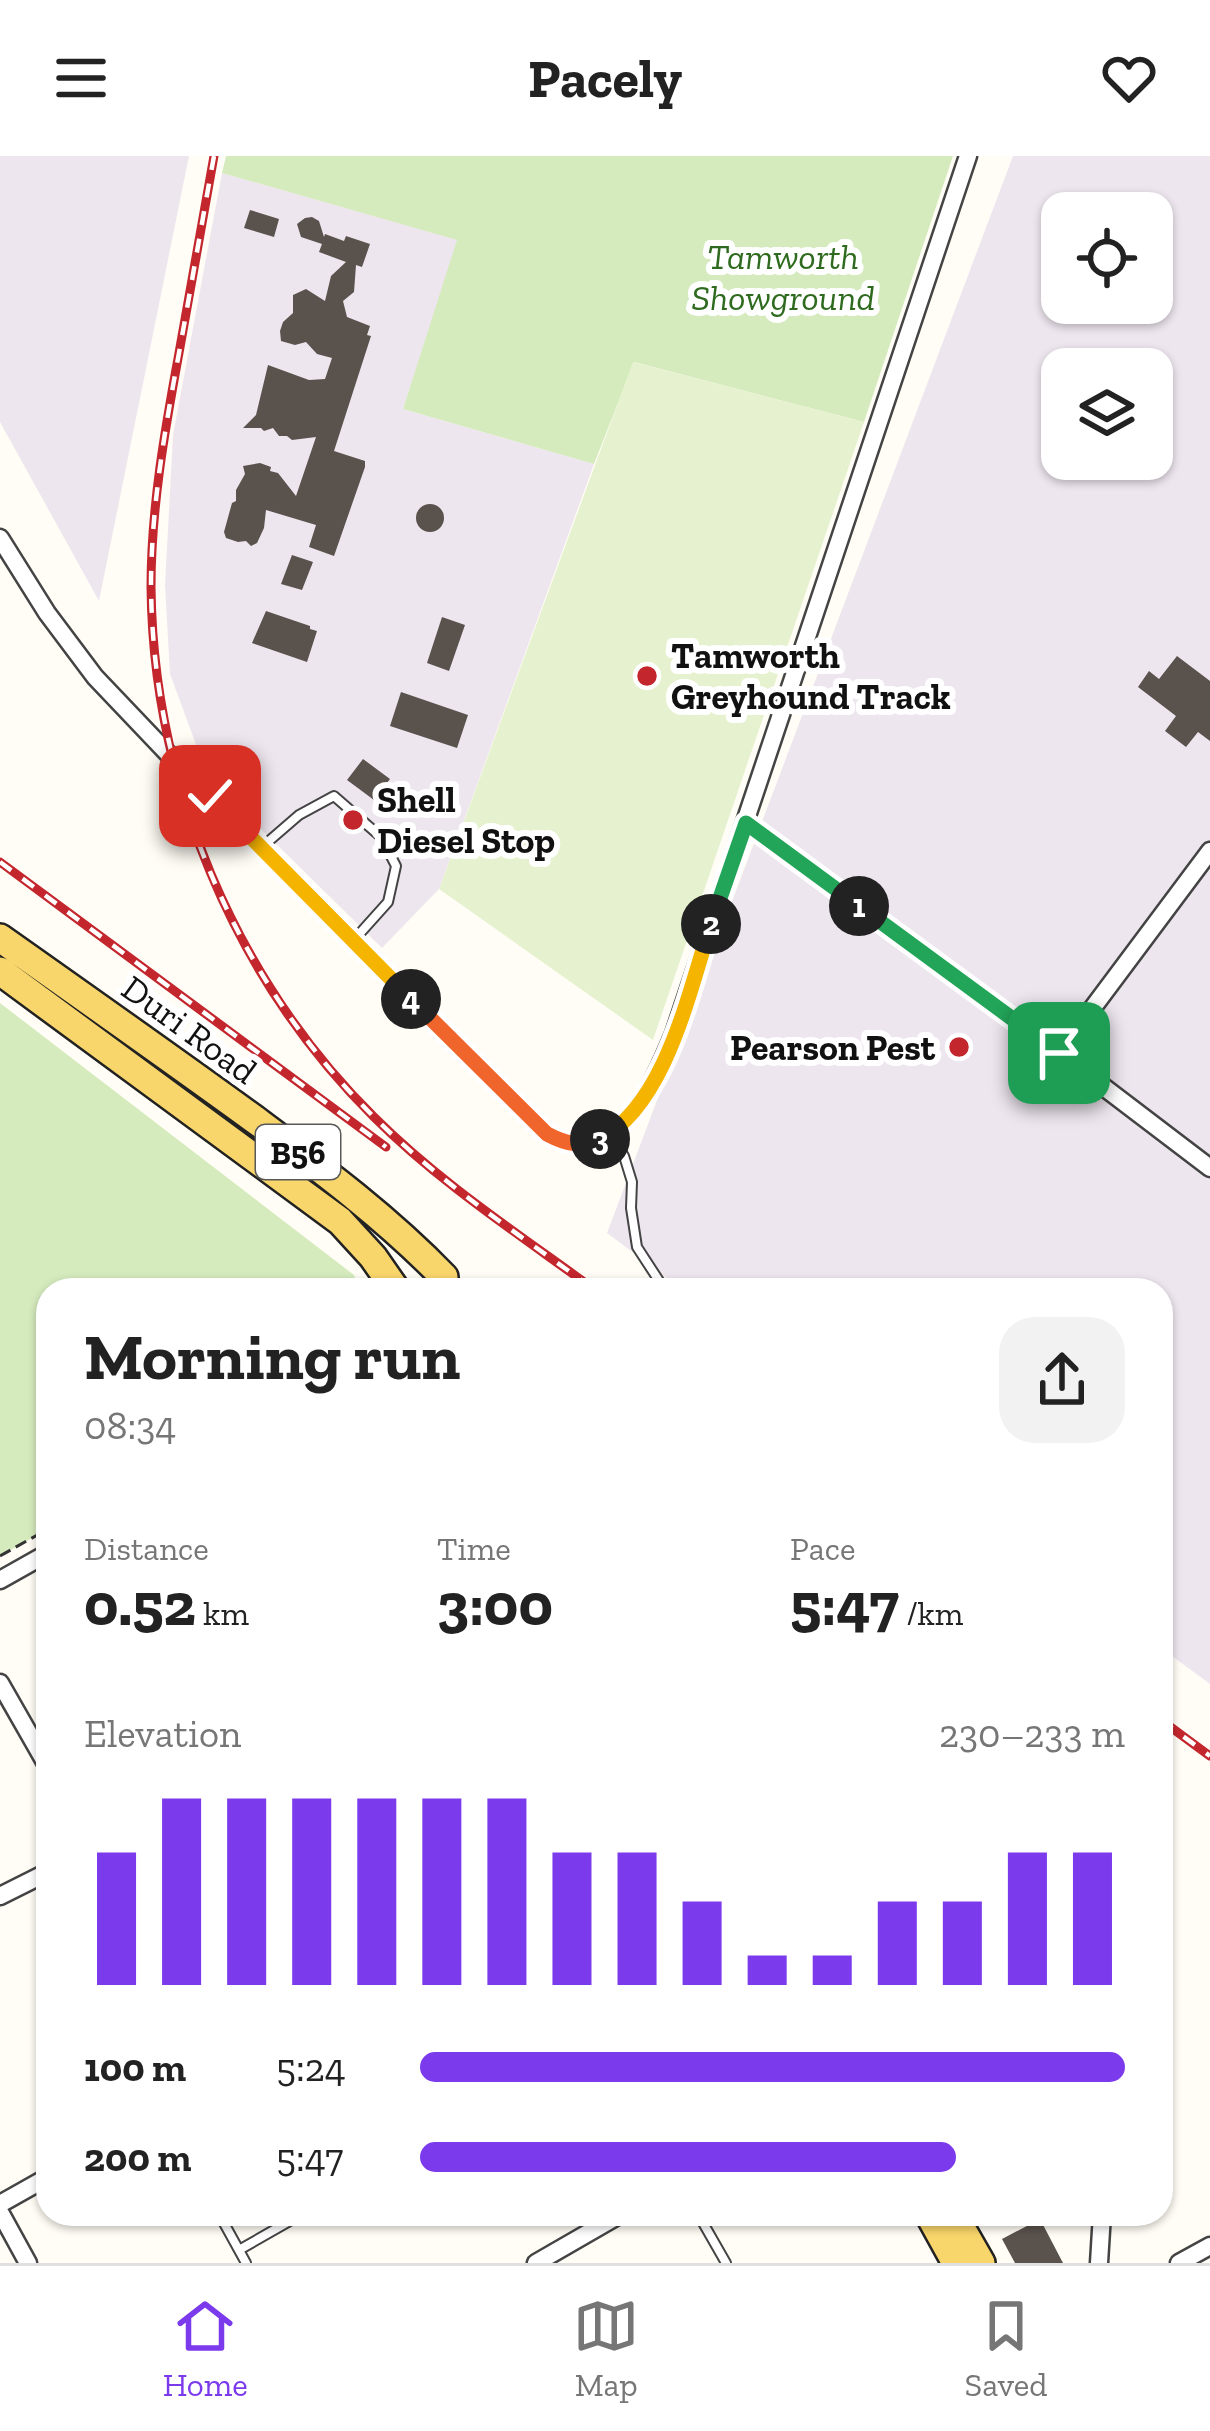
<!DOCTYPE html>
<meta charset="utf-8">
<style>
body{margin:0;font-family:"Zilla Slab",serif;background:#f2f2f2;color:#222;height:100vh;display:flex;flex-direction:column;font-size:45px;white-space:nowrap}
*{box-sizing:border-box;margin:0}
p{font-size:39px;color:#767676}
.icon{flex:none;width:66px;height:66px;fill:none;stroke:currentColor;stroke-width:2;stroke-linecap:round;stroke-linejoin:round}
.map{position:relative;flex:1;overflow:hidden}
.panel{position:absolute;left:36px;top:1122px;width:1137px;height:948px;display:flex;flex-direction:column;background:#fff;border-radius:36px;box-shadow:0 3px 9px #0004}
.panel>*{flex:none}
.controls{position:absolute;left:1041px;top:36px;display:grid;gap:24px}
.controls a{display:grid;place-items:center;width:132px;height:132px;border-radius:24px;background:#fff;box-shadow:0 3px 9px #0004;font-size:60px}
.pin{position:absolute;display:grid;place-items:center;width:102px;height:102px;color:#fff;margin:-51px;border-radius:24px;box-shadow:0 6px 18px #0006}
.km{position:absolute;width:60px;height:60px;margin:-30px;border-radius:50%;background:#222;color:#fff;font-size:33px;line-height:60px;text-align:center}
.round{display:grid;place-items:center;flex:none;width:126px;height:126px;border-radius:36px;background:#f2f2f2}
.headline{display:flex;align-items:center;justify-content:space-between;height:204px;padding:0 48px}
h1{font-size:66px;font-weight:700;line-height:90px}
.stats{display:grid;grid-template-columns:repeat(3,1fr);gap:18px;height:204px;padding:12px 48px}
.stats div{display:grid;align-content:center}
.stats b{font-size:60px;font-weight:700}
.stats small{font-size:33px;font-weight:400}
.stats p{font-size:33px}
.chart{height:336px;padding:24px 48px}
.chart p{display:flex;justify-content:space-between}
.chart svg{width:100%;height:216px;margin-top:12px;stroke:#7c3aed;stroke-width:6}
ul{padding:0 48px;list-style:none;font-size:39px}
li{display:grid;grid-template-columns:192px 144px 1fr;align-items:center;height:90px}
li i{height:30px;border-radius:15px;background:#7c3aed}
header{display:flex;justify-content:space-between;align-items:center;height:156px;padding:0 48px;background:#fff;font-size:54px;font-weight:700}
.dock{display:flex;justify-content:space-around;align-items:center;height:168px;border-top:3px solid #e0e0e0;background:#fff;font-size:33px;color:#767676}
.dock a{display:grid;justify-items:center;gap:6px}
.dock .active{color:#7c3aed}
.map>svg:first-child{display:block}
</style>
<header><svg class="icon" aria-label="menu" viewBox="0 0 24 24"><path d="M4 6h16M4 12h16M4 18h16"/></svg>Pacely<svg class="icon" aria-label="heart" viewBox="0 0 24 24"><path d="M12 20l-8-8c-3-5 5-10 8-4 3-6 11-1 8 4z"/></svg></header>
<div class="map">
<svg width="1210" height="2107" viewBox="0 0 1210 2107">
<rect width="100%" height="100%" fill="#fffdf5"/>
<!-- industrial -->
<path fill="#eee6ef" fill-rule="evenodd" d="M0 0H189L99 445 0 266Z
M1013 0H1210V1528L1161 1492V1134H683L607 1077ZM1062 57H1152V147H1062ZM1062 213H1152V303H1062Z
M222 17 458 84 403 253 594 308 439 733 382 792 208 621 170 518 165 429 173 279Z"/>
<!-- green -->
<path fill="#d5ebbd" d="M226 0H953L864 266 634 206 594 308 403 253 457 84 222 17Z
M0 847 354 1119 359 1134H48V1373L0 1400Z"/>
<!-- pitch -->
<path fill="#e6f2cf" d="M633 206 864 266 653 884 439 733Z"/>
<!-- building -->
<path fill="#5a524d" d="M250 54 279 63 274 81 244 72Z
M312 61 319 65 324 81 325 78 344 85 346 80 370 88 362 111 356 109 354 136 343 145 347 161 370 170 367 179 371 180 334 295 365 305V311L334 400 309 391 316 369 266 354 264 372 257 387 251 390 246 385 238 386 226 382 224 376 232 347 236 345V334L245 318 243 310 260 307 271 311 270 315 278 317 296 340 316 281 292 284 287 280H279L273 272 264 275 261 272H243L256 259 268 209 309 224 325 223 332 202 317 198 306 186 295 189 281 185 280 175 283 166 293 157V139L306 133 325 145 331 120 346 106 319 96 322 88 301 81 297 68 305 62Z
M416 362a14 14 0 1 1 28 0a14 14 0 1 1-28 0Z
M292 399 313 406 302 434 281 428Z
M266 455 310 470V473L317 475 307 506 252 487Z
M442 461 465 469 449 515 427 507Z
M1177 500 1210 525V585L1198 576 1186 591 1165 575 1176 560 1138 531 1149 515 1159 523Z
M401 536 468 559 457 592 390 570Z
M363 603 390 623 374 644 347 624Z
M1040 2063 1063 2107H1015L1002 2083Z"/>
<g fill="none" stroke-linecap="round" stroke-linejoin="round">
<defs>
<path id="service" d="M262 691 299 659 334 640 381 681 396 710 388 746 353 785
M612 980 624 1000 632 1026 631 1052 637 1091 665 1134
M219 2058 246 2107
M698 2058 726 2107
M239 2094 302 2058"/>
<path id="minor" d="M0 382 47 457 95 521 174 604 547 978C616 1016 653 929 674 878L968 0
M746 667 1059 897 1210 1012
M1059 897 1210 695
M0 1424 48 1397
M0 1527 48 1611
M0 1740 48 1716
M0 2048 48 2021
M0 2056 28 2107
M536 2107 621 2058
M1099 2107 1102 2058
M1179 2107 1210 2090"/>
<path id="primary" d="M0 782C85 842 170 902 254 963 321 1013 386 1061 444 1121
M0 815 340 1065 373 1101 396 1134
M929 2058 956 2107
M953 2058 981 2107"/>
</defs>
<!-- service casing -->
<use href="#service" stroke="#444" stroke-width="12"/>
<!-- minor casing -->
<use href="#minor" stroke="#444" stroke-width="21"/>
<!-- primary casing -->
<use href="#primary" stroke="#222" stroke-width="32"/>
<!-- path -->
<path stroke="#333" stroke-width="3" stroke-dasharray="12 6" stroke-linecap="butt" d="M0 1400 48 1373"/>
<!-- service -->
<use href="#service" stroke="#fff" stroke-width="8"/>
<!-- minor -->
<use href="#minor" stroke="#fff" stroke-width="16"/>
<!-- primary -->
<use href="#primary" stroke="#f9d66b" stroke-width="27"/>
<defs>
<path id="rail" d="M214 0C202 66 191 131 179 197 165 273 151 352 151 431 153 627 234 822 374 961 440 1027 520 1079 595 1134
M0 706 386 991
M1161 1564 1210 1600"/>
</defs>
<!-- rail casing -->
<use href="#rail" stroke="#c4262e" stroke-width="9"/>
<!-- rail -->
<use href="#rail" stroke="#fff" stroke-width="4.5" stroke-dasharray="14" stroke-linecap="butt"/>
</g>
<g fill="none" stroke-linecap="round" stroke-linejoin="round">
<defs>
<path id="split-1" d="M859 750 1059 897"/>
<path id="split-2" d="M711 768 746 667 859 750"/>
<path id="split-3" d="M600 983C666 948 689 835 711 768"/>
<path id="split-4" d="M411 843 547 978C566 988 579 991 600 983"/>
<path id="split-5" d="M210 640 411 843"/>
</defs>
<!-- split-1 casing -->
<use href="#split-1" stroke="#fff" stroke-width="24"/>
<!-- split-2 casing -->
<use href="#split-2" stroke="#fff" stroke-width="24"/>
<!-- split-3 casing -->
<use href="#split-3" stroke="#fff" stroke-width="24"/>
<!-- split-4 casing -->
<use href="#split-4" stroke="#fff" stroke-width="24"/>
<!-- split-5 casing -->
<use href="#split-5" stroke="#fff" stroke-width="24"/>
<!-- split-1 -->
<use href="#split-1" stroke="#22a559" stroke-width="15"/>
<!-- split-2 -->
<use href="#split-2" stroke="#22a559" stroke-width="15"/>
<!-- split-3 -->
<use href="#split-3" stroke="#f5b400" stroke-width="15"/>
<!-- split-4 -->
<use href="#split-4" stroke="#f0652b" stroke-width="15"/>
<!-- split-5 -->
<use href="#split-5" stroke="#f5b400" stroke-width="15"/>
</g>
<!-- markers -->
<g fill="#c4262e" stroke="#fff" stroke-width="4.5">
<circle cx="647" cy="520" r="12"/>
<circle cx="353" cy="664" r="12"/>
<circle cx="959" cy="891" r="12"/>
</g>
<g text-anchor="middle" stroke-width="12" stroke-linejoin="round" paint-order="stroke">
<!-- shield labels -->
<rect fill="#fff" stroke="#585858" stroke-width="3" x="256" y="969" width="84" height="54" rx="9"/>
<g font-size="33" font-weight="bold" fill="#111">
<text x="298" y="1008">B56</text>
</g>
<!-- park labels -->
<g font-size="36" font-style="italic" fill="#2f6b1f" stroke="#fff">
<text x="783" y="113">Tamworth<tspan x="783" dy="41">Showground</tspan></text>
</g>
<!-- poi labels -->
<g font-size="36" font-weight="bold" fill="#111" stroke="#fff" text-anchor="start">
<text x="671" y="512">Tamworth<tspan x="671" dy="41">Greyhound Track</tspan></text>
<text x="377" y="656">Shell<tspan x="377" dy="41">Diesel Stop</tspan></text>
<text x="935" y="904" text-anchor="end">Pearson Pest</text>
</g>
<!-- street labels -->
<g font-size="36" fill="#111" stroke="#fff">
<text transform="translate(190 873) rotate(36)" y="13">Duri Road</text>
</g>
</g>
</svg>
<div class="controls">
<a><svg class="icon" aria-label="locate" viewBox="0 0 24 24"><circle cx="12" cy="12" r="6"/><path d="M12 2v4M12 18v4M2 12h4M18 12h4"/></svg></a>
<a><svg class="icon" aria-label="layers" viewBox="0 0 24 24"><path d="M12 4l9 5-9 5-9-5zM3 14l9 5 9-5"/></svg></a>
</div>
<div class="pin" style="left:1059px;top:897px;background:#1e9e55"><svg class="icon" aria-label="arrive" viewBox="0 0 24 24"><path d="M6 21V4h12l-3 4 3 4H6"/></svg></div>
<div class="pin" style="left:210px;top:640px;background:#d93025"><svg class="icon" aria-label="check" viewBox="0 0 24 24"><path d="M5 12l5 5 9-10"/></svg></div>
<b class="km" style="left:859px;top:750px">1</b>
<b class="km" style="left:711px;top:768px">2</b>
<b class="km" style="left:600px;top:983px">3</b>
<b class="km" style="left:411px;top:843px">4</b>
<section class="panel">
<div class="headline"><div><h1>Morning run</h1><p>08:34</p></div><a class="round"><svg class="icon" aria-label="share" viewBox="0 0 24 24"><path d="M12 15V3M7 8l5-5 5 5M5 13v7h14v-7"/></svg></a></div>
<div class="stats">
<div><p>Distance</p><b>0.52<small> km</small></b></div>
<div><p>Time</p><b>3:00</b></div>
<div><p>Pace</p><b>5:47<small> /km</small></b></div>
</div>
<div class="chart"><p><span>Elevation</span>230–233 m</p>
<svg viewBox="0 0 160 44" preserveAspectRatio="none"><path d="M5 44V17M15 44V6M25 44V6M35 44V6M45 44V6M55 44V6M65 44V6M75 44V17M85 44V17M95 44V27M105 44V38M115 44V38M125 44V27M135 44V27M145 44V17M155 44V17"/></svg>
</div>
<ul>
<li><b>100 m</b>5:24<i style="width:100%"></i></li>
<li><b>200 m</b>5:47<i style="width:76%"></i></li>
</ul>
</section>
</div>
<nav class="dock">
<a class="active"><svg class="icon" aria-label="home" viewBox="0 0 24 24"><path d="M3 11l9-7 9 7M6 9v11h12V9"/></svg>Home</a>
<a><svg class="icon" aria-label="map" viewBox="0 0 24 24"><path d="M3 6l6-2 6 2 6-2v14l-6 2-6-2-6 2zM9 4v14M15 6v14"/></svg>Map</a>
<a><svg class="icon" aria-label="saved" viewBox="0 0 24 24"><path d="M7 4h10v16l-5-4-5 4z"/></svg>Saved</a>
</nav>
